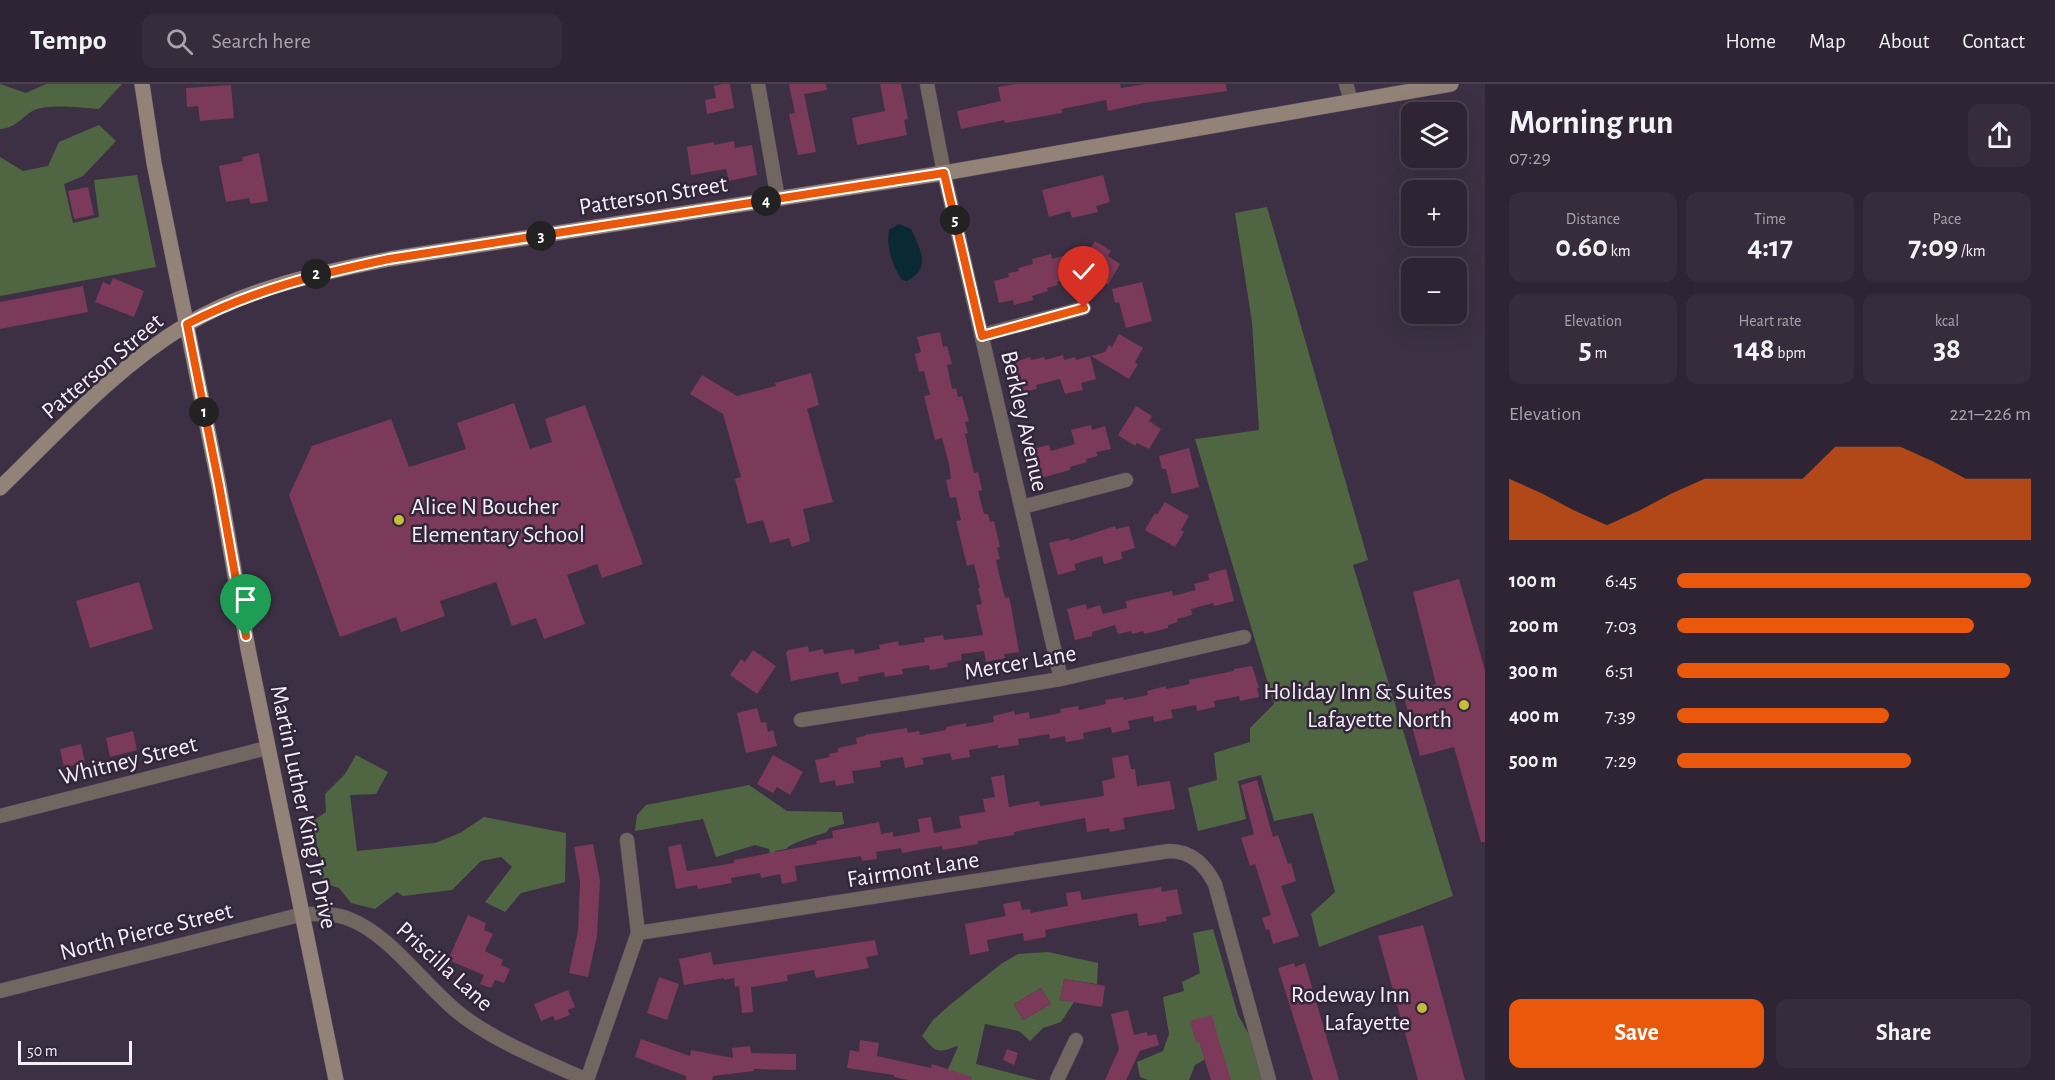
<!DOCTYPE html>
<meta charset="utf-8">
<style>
body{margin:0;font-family:"Alegreya Sans",sans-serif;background:#362c3b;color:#f1f3f6;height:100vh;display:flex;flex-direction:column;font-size:22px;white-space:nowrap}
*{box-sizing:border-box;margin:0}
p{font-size:20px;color:#a7a4ac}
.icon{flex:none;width:33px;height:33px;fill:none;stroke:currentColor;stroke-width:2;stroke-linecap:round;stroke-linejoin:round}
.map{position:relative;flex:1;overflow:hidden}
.sheet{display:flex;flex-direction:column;background:#2e2433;width:570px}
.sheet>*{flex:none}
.buttons{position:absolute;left:1401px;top:18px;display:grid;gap:12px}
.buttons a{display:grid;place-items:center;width:66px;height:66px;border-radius:12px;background:#2e2433;box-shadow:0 6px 24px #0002,0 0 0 2px #49414e;font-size:30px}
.scale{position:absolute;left:18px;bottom:15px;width:114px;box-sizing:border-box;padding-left:6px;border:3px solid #f5edfa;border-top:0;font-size:16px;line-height:21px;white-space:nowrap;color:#f5edfa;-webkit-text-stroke:4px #322639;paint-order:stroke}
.pin{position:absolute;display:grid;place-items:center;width:51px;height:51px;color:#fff;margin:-62px -26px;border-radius:50% 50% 50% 0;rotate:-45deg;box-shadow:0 0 6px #0007}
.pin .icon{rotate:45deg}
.km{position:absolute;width:30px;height:30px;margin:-15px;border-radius:50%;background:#222;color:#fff;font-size:16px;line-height:30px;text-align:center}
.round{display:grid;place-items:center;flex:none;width:63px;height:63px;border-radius:12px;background:#362c3b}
.summary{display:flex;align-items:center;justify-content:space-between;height:102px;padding:0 24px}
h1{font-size:33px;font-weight:600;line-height:45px}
.stats{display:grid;grid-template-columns:repeat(3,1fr);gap:9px;height:102px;padding:6px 24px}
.stats div{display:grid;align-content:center;border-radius:12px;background:#362c3b;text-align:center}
.stats b{font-size:30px;font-weight:600}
.stats small{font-size:16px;font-weight:400}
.stats p{font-size:16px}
.chart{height:168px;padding:12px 24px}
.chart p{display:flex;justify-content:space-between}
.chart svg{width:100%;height:108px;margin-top:6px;fill:#ea580c;opacity:.7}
.button{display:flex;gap:12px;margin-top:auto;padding:12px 24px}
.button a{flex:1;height:69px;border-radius:12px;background:#ea580c;color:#fff;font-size:24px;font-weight:600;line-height:69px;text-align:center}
.button a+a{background:#362c3b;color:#f1f3f6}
ul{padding:0 24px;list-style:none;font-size:20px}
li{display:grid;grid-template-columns:96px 72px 1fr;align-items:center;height:45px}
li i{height:15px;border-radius:8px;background:#ea580c}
header{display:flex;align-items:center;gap:36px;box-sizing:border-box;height:84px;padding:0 30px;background:#2e2433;border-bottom:2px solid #49414e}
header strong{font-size:28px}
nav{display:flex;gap:33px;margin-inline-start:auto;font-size:21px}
.search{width:420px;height:54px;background:#362c3b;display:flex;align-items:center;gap:15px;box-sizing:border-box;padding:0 21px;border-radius:12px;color:#a7a4ac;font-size:22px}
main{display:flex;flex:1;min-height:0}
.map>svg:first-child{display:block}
</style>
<header>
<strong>Tempo</strong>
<div class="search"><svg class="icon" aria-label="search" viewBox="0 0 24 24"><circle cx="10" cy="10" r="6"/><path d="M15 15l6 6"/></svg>Search here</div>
<nav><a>Home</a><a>Map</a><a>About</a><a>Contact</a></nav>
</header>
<main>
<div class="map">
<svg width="1485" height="996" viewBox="0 0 1485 996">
<rect width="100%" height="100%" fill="#3d3044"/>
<!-- green -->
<path fill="#506642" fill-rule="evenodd" d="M0 0 26 9 46 0H122L99 25C82 24 55 20 37 25 23 30 18 44 0 45Z
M99 41 116 57 83 92 64 100 73 139 99 133 94 96 137 91 156 183 0 212V73L23 87 48 82 59 58Z
M1267 123 1368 476 1353 481 1453 812 1319 863 1311 830 1335 808 1313 729 1274 737 1261 691 1238 697 1246 735 1198 747 1188 704 1217 696 1214 669 1250 658V644L1274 620 1195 355 1259 346 1252 238 1235 129Z
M356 671 388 688 376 710 350 711 357 767 435 759 460 749 484 733 566 749 565 798 521 809 505 828 485 818 512 783 501 773 481 777 452 806 403 812 397 808 375 825 351 819 339 804 323 799 313 737 326 728 325 710 345 690Z
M749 701 787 727 842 728 844 740 829 744 827 748C816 752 792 758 786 765L775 767 777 776 772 778 769 765 755 761 716 773 703 735 635 747 637 731 646 721Z
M1213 845 1238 931 1253 958 1265 996H1221L1218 968 1195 981 1189 996H1148L1140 993 1137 978 1163 967 1169 950 1163 913 1184 907 1182 898 1200 889 1193 849Z
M1048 868 1098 879 1097 900 1064 895 1060 916 1074 918 1061 938 1043 944 1030 957 1019 947 985 940 976 980 1037 996H943L958 963 957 962C936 970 936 968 922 952L933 936 951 920 1001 880 1018 870ZM1041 904 1051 920 1023 936 1014 920Z"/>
<!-- water -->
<path fill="#0b2933" d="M899 140 911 145C920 164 932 185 907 197L902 196C892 182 886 162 889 146Z"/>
<!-- building -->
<path fill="#7b3a5a" d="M722 0H730L734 24 707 30 705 16 716 14 714 2Z
M789 0H826L827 6 804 10 816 68 798 71 789 30 795 29Z
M880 0H901L908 35 904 36 907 51 857 61 852 34 885 27Z
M1016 0H1120L1121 4 1145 0H1226L1227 7 1143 19 1108 27 1106 16 1062 25V29L1005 39 1004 36 961 45 957 27 1001 17 998 3Z
M231 1 234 34 200 37 198 22 187 23 186 4Z
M734 57 735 64 752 61 757 91 729 97 726 85 691 91 687 63 714 58V61Z
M259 69 268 117 251 120 249 114 226 118 219 82 243 77 242 73Z
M1103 91 1110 118 1096 122 1098 128 1072 134 1070 127 1049 133 1042 106Z
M88 103 94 131 74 135 68 107Z
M1095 157 1111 167 1108 172 1120 180 1108 201 1079 183Z
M1051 170 1052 175 1066 171 1072 194 1057 198 1058 201 1047 204 1048 207 1032 212 1033 216 1014 221 1013 216 999 219 994 197 1009 193 1008 189 1019 187 1018 184 1033 180 1032 175Z
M113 194 144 207 134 233 95 218 103 198 110 201Z
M1142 198 1152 237 1126 244 1119 218 1115 219 1112 205Z
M83 202 88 228 0 245V218Z
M940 248 943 263 947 262 952 280 947 281 952 305 956 304 958 313 962 312 969 337 965 338 968 349 965 350 974 389 978 388 982 406 978 407 984 430H988L990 438 994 437 1000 463 997 464 1000 475 996 476 999 490 1005 514 1009 513 1011 522 1019 568 1004 570 1005 574 986 578 984 567 961 570 962 576 947 579 948 583 930 586 929 581 902 585 903 590 885 593 884 588 858 593 859 597 841 600 838 588 791 597 786 568 789 566 808 562 809 568 823 565 824 570 854 565 855 570 880 565 879 561 898 557 899 562 925 558 924 554 943 551 944 556 983 551 976 521 982 520 978 504H980L974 480 967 482 956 437 961 436 956 413 950 414 946 396 951 395 949 380 942 354 935 356 924 312 930 311 924 287 919 288 915 270 921 268 917 253Z
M1119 250 1143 264 1135 278 1138 280 1129 295 1091 272 1105 268 1109 261 1112 263Z
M1063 271 1064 276 1075 273 1076 276 1090 272 1096 295 1081 299 1083 306 1065 310 1060 295 1036 301 1037 305 1019 309 1011 279 1030 273 1031 276 1044 273 1045 276Z
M811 289 819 321 807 325 833 418 803 425 810 457 792 463 789 454 770 459 763 436 747 440 735 395 741 393 723 330 690 310 702 291 737 312 776 302 775 299Z
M514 319 530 365 552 358 545 335 585 321 643 480 602 494 597 480 567 491 585 540 544 555 536 534 512 542 496 498 440 517 445 532 401 548 396 533 340 553 289 411 312 362 391 335 409 383 466 365 457 339Z
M1136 322 1152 332 1149 337 1161 345 1149 365 1137 359 1135 362 1118 351Z
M1091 341 1092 346 1105 342 1111 365 1096 368 1098 372 1086 375 1087 378 1070 383V386L1038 395 1031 365 1049 361 1051 367 1075 360 1071 346Z
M1189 364 1199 403 1172 410 1166 385H1162L1159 372Z
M1165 418 1189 432 1181 446 1184 448 1175 463 1145 446 1155 429 1157 431Z
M1115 442 1116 445 1129 442 1135 464 1121 468 1122 475 1104 480 1102 472 1074 480 1076 486 1058 491 1049 459 1069 454 1070 457Z
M1226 485 1234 517 1214 522 1213 519 1191 525 1192 531 1177 535 1178 538 1168 541V544L1144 550 1143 547 1132 550 1131 547 1118 550 1115 541 1092 548V552L1075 556 1067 525 1086 520 1087 525 1100 521 1103 530 1127 524 1126 517 1172 507 1173 512 1196 506 1194 500 1209 496 1208 490Z
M1459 495 1485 586V758H1481L1454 663 1420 672 1403 609 1436 600 1413 508Z
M139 498 153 545 90 564 76 517Z
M753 566 776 582 757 610 730 591 741 575 745 578Z
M1252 582 1259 604H1257L1259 613 1240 617 1239 612 1214 617 1215 623 1197 627 1196 621 1171 626 1173 634 1154 638 1153 632 1128 637 1130 645 1112 649 1111 643 1083 649 1084 655 1066 658 1065 652 1050 655 1049 650 1018 655 1019 661 998 664V661L969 666 970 673 952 676 950 669 922 674 924 680 905 684 903 673 880 677 881 683 852 687 854 699 836 702 835 696 820 699 815 676 830 673 829 670 838 668V664L857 660 856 654 865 652V651L907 644 908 649 919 647 920 651 946 646V643L966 639V643L994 638 993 632 1014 627 1015 631 1029 628 1030 635 1061 629 1060 625 1078 622 1079 626 1106 620 1105 616 1123 613 1124 616 1148 611 1147 607 1166 602V605L1190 600 1189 596 1234 587V585Z
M757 624 761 639 766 638 768 648 773 646 777 662 746 669 737 629Z
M133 647 137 666 110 673 106 654Z
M81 660 85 679 64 683 60 665Z
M773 671 803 688 790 711 777 703 773 709 757 700Z
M1128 671 1131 685H1135L1137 702 1170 697 1175 725 1123 734 1125 745 1110 748 1109 744 1087 748 1085 734 1014 748V751L978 757V760L943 766 942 762 902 769 901 764 876 768 877 775 862 777 861 772 795 782 797 797 782 800 780 790 761 794 760 789 731 794 732 799 698 805 697 801 676 805 668 763 681 760 687 787 734 779V776L817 760 816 757 833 754 832 747 879 738 881 750 893 748V753L920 748 918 735 931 733 934 749 961 744 959 732 985 728 983 715 995 713 991 693 1004 691 1009 723 1039 717 1040 722 1104 712 1102 697 1115 694 1112 674Z
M1257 696 1273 753 1278 751 1288 780 1291 779 1296 797 1281 802 1299 852 1273 860 1269 845 1266 846 1262 834 1271 831 1255 780 1250 782 1241 754 1254 750 1241 701Z
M593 760 600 797 597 852 588 893 569 889 578 847 580 798 574 763Z
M1161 803 1162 808 1177 805 1182 830 1166 833 1167 837 1139 842 1137 829 1045 846 1046 853 1024 857 1023 849 987 856 989 867 970 871 965 840 1006 832 1003 820 1020 817 1022 826 1030 825 1031 829 1068 822 1066 809 1080 807 1082 816Z
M468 831 486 839 484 846 493 850 485 867 503 876 501 881 510 885 504 899 495 896 491 904 480 900 484 891 448 876Z
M1423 841 1465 996H1418L1378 852Z
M875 856 878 871 866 873 869 884 816 894 814 886 787 891 788 897 751 903 753 928 742 929 739 902 735 903 734 894 724 896V894L684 901 679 875 711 868 713 881Z
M1294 879 1295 883 1305 879 1339 996H1313L1278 884Z
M659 893 679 900 667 936 647 929Z
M1064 895 1105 902 1102 923 1060 916Z
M1041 904 1051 920 1023 936 1014 920Z
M568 906 575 923 568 926 570 931 555 937 553 932 541 937 534 920Z
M1128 926 1134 951 1147 948 1148 952 1156 950 1159 961 1140 967 1126 996H1105L1119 965 1111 930Z
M1212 931 1218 953 1231 996H1211L1199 958 1196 959 1190 937Z
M641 955 690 972 691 966 733 974 732 964 750 962 751 969 796 970V986L753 985 754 987 713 992 712 996H686V992L635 973Z
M860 956 879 959 877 972 931 984 932 980 972 993V996H908L894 993V991L847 984 850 966 859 968Z
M1007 965 1018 969 1014 981 1003 976Z"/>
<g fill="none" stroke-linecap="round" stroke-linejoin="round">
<defs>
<path id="street" d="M758 0 778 115
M927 0 944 89 1061 595
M1346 0 1351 17
M982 251 1084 224
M1022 423 1126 396
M801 636 1061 595 1244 553
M0 732 267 664
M638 849 1169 767C1192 767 1205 781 1215 800L1269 996
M0 907 303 830C318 830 335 829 349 835 392 851 426 905 464 933 501 960 545 977 587 996
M587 996 638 849 627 756
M1057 996 1076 956"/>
<path id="secondary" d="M142 0 154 79 219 401 248 565 336 996
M0 404C59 347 115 284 186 241 247 204 320 189 389 175L944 89 1451 0"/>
</defs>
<!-- street casing -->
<use href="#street" stroke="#5a4e61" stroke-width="15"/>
<!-- secondary casing -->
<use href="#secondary" stroke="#5a4e61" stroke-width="16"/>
<!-- street -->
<use href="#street" stroke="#716760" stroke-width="14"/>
<!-- secondary -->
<use href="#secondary" stroke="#928277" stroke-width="15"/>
</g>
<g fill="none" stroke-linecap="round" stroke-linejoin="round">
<defs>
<path id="route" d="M246 552 219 401 187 240C256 205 314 191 389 175L944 89 982 252 1084 224"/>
</defs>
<!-- route casing -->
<use href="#route" stroke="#fff" stroke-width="12"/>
<!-- route -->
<use href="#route" stroke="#ea580c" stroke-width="8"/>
</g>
<!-- markers -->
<g fill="#c5bc3d" stroke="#322639" stroke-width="2">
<circle cx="399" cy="436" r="6"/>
<circle cx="1464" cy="621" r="6"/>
<circle cx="1422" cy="924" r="6"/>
</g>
<g text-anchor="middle" stroke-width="5" stroke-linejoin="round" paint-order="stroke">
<!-- street labels -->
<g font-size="24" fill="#f5edfa" stroke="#322639">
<text transform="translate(653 111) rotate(-9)" y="8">Patterson Street</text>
<text transform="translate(102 282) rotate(-40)" y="8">Patterson Street</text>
<text transform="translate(1025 337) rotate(77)" y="8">Berkley Avenue</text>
<text transform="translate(1020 578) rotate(-10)" y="8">Mercer Lane</text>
<text transform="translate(128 676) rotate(-14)" y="8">Whitney Street</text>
<text transform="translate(304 723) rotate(78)" y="8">Martin Luther King Jr Drive</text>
<text transform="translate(913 785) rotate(-9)" y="8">Fairmont Lane</text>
<text transform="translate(146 847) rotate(-14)" y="8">North Pierce Street</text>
<text transform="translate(445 882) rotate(42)" y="8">Priscilla Lane</text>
</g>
<!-- poi labels -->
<g font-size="24" fill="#f5edfa" stroke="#322639" text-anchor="end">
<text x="411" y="430" text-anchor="start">Alice N Boucher<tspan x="411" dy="28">Elementary School</tspan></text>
<text x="1452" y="615">Holiday Inn &amp; Suites<tspan x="1452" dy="28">Lafayette North</tspan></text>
<text x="1410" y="918">Rodeway Inn<tspan x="1410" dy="28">Lafayette</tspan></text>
</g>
</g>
</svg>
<div class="buttons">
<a><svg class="icon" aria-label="layers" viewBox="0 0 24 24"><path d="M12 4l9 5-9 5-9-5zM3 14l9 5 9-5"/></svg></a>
<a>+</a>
<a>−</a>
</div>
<div class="scale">50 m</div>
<div class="pin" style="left:246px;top:552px;background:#1e9e55"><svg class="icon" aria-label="arrive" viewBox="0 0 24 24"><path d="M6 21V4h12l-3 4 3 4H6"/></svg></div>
<div class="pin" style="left:1084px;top:224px;background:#d93025"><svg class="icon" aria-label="check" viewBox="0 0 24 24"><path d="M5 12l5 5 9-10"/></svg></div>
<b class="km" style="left:204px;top:328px">1</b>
<b class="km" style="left:316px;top:190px">2</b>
<b class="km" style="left:541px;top:152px">3</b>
<b class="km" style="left:766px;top:117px">4</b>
<b class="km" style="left:955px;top:136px">5</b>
</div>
<section class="sheet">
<div class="summary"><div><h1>Morning run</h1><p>07:29</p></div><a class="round"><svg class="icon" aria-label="share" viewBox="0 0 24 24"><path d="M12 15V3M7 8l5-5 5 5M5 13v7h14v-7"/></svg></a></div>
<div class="stats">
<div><p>Distance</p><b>0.60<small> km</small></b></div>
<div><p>Time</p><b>4:17</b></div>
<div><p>Pace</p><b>7:09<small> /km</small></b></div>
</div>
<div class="stats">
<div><p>Elevation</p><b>5<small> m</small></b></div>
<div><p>Heart rate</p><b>148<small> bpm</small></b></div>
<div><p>kcal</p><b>38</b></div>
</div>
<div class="chart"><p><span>Elevation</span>221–226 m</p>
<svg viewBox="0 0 160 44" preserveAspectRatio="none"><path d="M0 44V19L10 25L20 32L30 38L40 32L50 25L60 19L70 19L80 19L90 19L100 6L110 6L120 6L130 12L140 19L150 19L160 19V44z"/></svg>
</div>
<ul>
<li><b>100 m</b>6:45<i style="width:100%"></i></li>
<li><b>200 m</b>7:03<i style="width:84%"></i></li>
<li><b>300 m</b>6:51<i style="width:94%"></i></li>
<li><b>400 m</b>7:39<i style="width:60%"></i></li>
<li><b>500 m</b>7:29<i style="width:66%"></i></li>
</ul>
<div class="button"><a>Save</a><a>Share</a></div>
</section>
</main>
